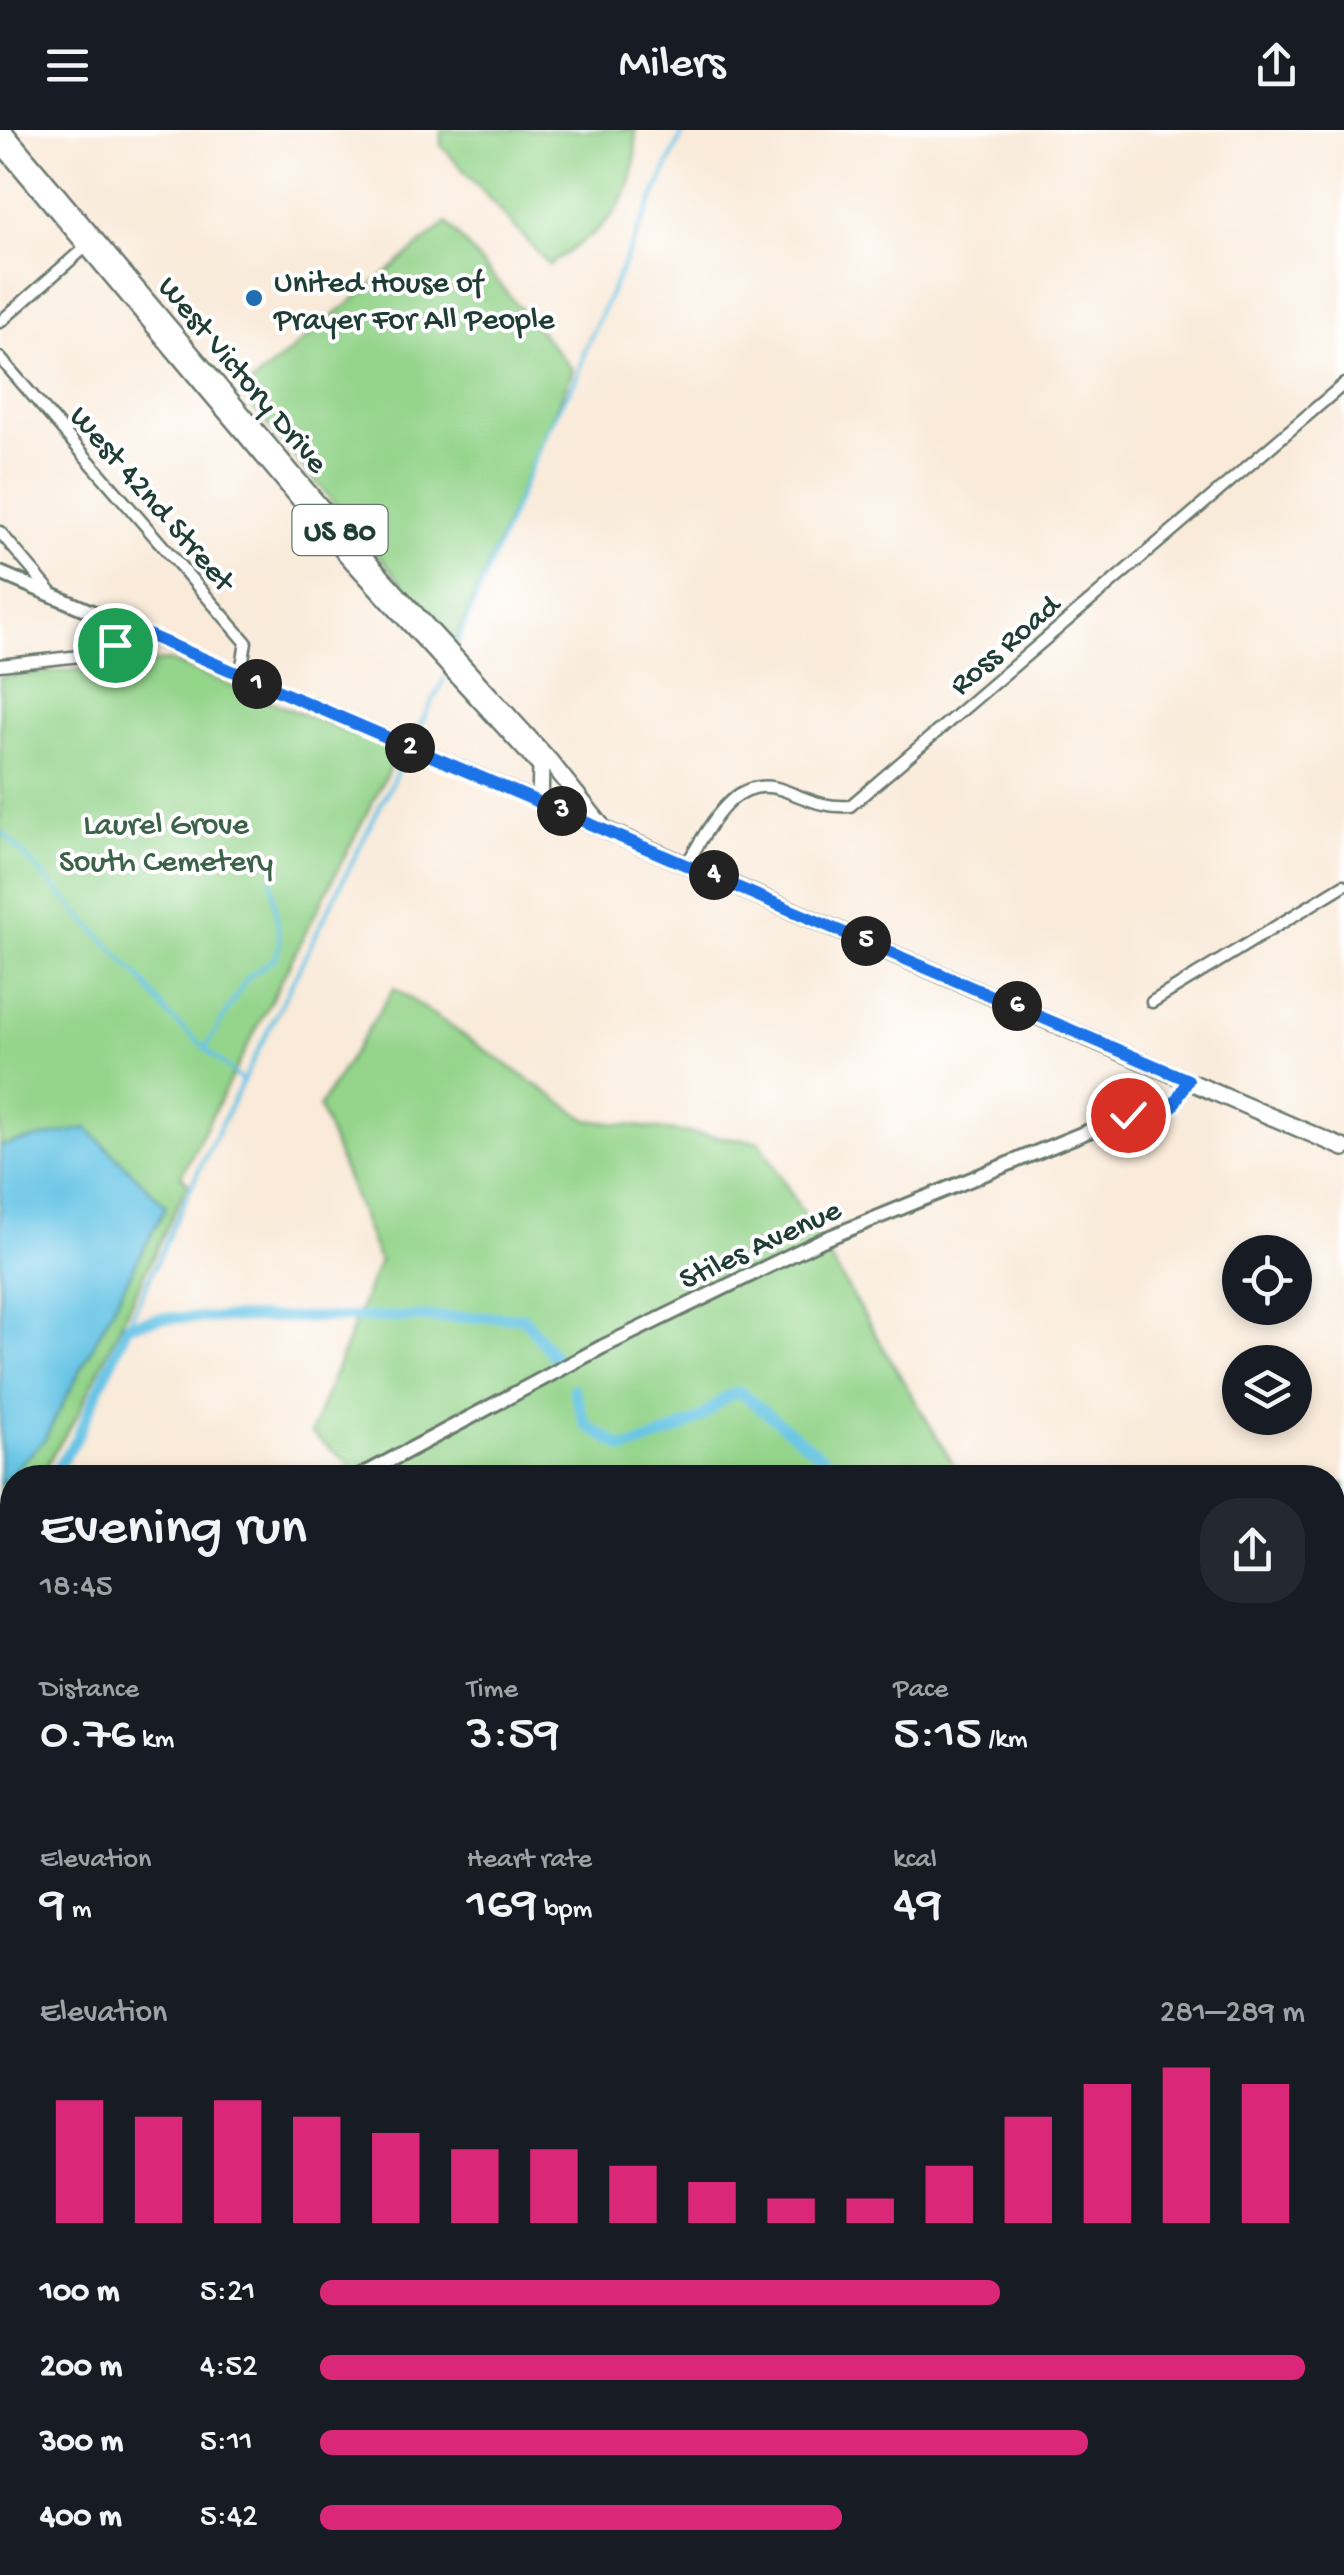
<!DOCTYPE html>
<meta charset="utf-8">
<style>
body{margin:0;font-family:"Gochi Hand",sans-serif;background:#242831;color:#f1f3f6;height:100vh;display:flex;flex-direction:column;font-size:38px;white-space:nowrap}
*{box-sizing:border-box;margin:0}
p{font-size:32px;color:#9ea1a6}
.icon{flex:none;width:55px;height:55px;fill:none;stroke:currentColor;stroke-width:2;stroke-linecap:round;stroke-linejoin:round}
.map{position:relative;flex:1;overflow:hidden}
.details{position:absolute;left:0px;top:1335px;width:1345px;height:1110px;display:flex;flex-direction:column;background:#171b24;border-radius:40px 40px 0 0;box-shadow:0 5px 15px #0003}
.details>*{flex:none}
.fabs{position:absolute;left:1222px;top:1105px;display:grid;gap:20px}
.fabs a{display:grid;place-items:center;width:90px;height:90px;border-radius:50%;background:#171b24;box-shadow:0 5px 15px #0003;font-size:50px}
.pin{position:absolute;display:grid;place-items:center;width:85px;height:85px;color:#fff;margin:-42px;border:5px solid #fff;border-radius:50%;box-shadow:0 2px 10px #0007}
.km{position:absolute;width:50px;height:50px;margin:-25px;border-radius:50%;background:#222;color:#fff;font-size:28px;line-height:50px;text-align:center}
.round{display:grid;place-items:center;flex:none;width:105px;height:105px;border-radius:40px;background:#242831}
.summary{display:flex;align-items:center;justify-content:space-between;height:170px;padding:0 40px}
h1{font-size:55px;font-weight:600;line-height:75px}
.stats{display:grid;grid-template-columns:repeat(3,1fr);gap:15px;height:170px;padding:10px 40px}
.stats div{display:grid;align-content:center}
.stats b{font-size:50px;font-weight:600}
.stats small{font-size:28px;font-weight:400}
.stats p{font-size:28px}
.chart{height:280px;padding:20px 40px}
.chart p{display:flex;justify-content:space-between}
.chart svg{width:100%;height:180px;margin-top:10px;stroke:#db2777;stroke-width:6}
ul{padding:0 40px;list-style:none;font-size:32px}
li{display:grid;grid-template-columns:160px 120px 1fr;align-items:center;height:75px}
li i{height:25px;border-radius:12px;background:#db2777}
header{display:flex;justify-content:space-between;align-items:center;height:130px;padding:0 40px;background:#171b24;font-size:45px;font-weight:600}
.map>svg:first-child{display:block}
</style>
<header><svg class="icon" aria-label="menu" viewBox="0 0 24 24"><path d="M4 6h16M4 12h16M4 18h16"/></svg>Milers<svg class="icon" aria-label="share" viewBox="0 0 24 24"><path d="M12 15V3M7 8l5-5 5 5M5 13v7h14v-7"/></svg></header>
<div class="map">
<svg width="1344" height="2445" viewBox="0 0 1344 2445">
<rect width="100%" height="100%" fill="#fff"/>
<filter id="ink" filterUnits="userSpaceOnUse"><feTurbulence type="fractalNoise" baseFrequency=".01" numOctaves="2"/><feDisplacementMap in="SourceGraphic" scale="20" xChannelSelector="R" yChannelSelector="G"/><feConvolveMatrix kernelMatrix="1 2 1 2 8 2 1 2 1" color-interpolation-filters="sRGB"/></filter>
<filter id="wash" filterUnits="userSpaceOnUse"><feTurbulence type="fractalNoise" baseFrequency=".0048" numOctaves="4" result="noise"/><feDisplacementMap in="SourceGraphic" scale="40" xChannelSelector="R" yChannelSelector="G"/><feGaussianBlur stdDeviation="2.25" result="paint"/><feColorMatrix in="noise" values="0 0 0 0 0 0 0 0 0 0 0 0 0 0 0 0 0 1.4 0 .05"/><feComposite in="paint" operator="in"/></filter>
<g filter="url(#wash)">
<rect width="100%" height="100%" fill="#f9ead9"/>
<!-- green -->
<path fill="#94d48b" stroke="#5a8860" stroke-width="2.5" d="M441 0H635C641 74 604 98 549 135L441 15Z
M447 93 573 240 454 514 240 263Z
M169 531 398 622 181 1046 188 1053 77 1286 39 1347 12 1348V1372L0 1383V547Z
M394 858 588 990 760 1012 961 1347H366L311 1303 379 1131 319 977Z
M1344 1354V2445H1277L1274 2433 1332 2432V1361Z"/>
<!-- water -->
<path fill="#68c5e6" stroke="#44818d" stroke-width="2.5" d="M87 998 166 1076 44 1310 0 1355V1016Z"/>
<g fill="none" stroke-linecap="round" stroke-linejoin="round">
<!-- stream -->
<path stroke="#68c5e6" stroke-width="4" d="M457 513 547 300 578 245 586 217 684 0
M412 611 444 549
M3 703 144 852 168 885 242 951
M206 917 247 848 275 828 280 813 271 747
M128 1195 200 1037 402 632
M0 1674 12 1666
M1332 2316 1341 2445"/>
<!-- canal -->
<path stroke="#68c5e6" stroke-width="11" d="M574 1259 586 1295 625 1319C651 1311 676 1302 700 1288 714 1279 723 1265 740 1262L849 1348
M51 1348 76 1309 128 1195 162 1188 523 1187 555 1228
M0 1404 12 1391
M1332 2138 1344 2159"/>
</g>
</g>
<g filter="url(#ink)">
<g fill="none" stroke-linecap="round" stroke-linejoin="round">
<defs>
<path id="minor" d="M0 192 90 113
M0 228 246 512 240 547
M0 402 51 462
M0 535 98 524 113 519 127 496
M687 733C709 699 733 642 783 660 808 669 823 678 850 676L1344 254
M1152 872 1344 755
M0 1963 12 1977
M0 2198 12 2212
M0 2416 12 2430
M15 2432 26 2445
M210 2432 220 2445
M425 2432 436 2445
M626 2432 638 2445
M61 2445 75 2432
M1007 2445 1010 2432"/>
<path id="tertiary" d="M0 443 540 672
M357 1348 602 1217 820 1111 1128 985 1173 976 1188 951
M0 1541 12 1534"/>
<path id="primary" d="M3 0 352 414 549 630 605 700
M0 13 343 421 541 637 540 672 1344 1018"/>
</defs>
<!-- minor casing -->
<use href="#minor" stroke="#6b7a6e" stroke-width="15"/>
<!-- tertiary casing -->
<use href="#tertiary" stroke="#6b7a6e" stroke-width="18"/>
<!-- primary casing -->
<use href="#primary" stroke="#6b7a6e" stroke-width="20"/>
<!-- minor -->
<use href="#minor" stroke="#fff" stroke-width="10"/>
<!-- tertiary -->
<use href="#tertiary" stroke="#fff" stroke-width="12"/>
<!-- primary -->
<use href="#primary" stroke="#fff" stroke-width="15"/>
</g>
</g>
<g fill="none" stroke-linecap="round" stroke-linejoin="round" filter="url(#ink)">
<defs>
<path id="route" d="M115 515 127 496 1188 950 1173 976 1128 985"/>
</defs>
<!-- route casing -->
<use href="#route" stroke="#fff" stroke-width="20"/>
<!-- route -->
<use href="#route" stroke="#1a73e8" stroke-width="12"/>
</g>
<!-- markers -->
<circle fill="#1f6fb2" stroke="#fff" stroke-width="4" cx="254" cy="168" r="10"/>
<g text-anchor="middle" stroke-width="8" stroke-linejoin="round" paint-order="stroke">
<!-- shield labels -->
<rect fill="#fff" stroke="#627771" stroke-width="2.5" x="292.5" y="375" width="95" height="50" rx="8"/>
<g font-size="30" font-weight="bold" fill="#1f3d34">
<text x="340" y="410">US 80</text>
</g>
<!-- poi labels -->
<g font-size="32" fill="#1f3d34" stroke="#fff" text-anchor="start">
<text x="274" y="161">United House of<tspan x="274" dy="37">Prayer For All People</tspan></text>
</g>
<!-- street labels -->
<g font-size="32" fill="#1f3d34" stroke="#fff">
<text transform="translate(245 243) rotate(50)" y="11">West Victory Drive</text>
<text transform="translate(154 367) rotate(49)" y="11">West 42nd Street</text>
<text transform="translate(1003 513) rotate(-41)" y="11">Ross Road</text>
<text transform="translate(759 1112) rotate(-25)" y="11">Stiles Avenue</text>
</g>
<!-- park labels -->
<g font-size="32" fill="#3c634a" stroke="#fff">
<text x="166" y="703">Laurel Grove<tspan x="166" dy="37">South Cemetery</tspan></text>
</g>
</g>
</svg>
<div class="fabs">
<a><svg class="icon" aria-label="locate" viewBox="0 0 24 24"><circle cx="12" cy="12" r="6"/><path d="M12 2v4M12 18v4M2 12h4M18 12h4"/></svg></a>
<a><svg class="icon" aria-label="layers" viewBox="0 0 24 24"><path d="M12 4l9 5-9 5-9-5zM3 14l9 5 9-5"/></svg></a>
</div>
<div class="pin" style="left:115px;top:515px;background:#1e9e55"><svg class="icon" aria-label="arrive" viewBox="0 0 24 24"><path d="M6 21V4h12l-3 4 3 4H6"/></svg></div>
<div class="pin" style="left:1128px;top:985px;background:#d93025"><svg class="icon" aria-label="check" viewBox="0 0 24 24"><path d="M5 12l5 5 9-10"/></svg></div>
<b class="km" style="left:257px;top:554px">1</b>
<b class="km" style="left:410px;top:618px">2</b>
<b class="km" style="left:562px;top:681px">3</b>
<b class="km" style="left:714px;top:745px">4</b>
<b class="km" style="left:866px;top:811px">5</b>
<b class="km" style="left:1017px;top:876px">6</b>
<section class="details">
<div class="summary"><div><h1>Evening run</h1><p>18:45</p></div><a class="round"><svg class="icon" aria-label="share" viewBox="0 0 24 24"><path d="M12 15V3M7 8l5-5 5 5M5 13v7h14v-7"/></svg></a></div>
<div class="stats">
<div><p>Distance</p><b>0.76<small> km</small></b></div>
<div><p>Time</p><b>3:59</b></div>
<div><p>Pace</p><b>5:15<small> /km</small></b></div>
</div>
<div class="stats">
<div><p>Elevation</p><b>9<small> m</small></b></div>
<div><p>Heart rate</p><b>169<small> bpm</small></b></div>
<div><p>kcal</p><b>49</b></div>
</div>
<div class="chart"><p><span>Elevation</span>281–289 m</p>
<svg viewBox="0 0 160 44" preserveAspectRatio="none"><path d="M5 44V14M15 44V18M25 44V14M35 44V18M45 44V22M55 44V26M65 44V26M75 44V30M85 44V34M95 44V38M105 44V38M115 44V30M125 44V18M135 44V10M145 44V6M155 44V10"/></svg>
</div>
<ul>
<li><b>100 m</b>5:21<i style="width:69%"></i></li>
<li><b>200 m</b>4:52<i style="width:100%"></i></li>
<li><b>300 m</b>5:11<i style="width:78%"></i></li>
<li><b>400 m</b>5:42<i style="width:53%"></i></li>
</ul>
</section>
</div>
